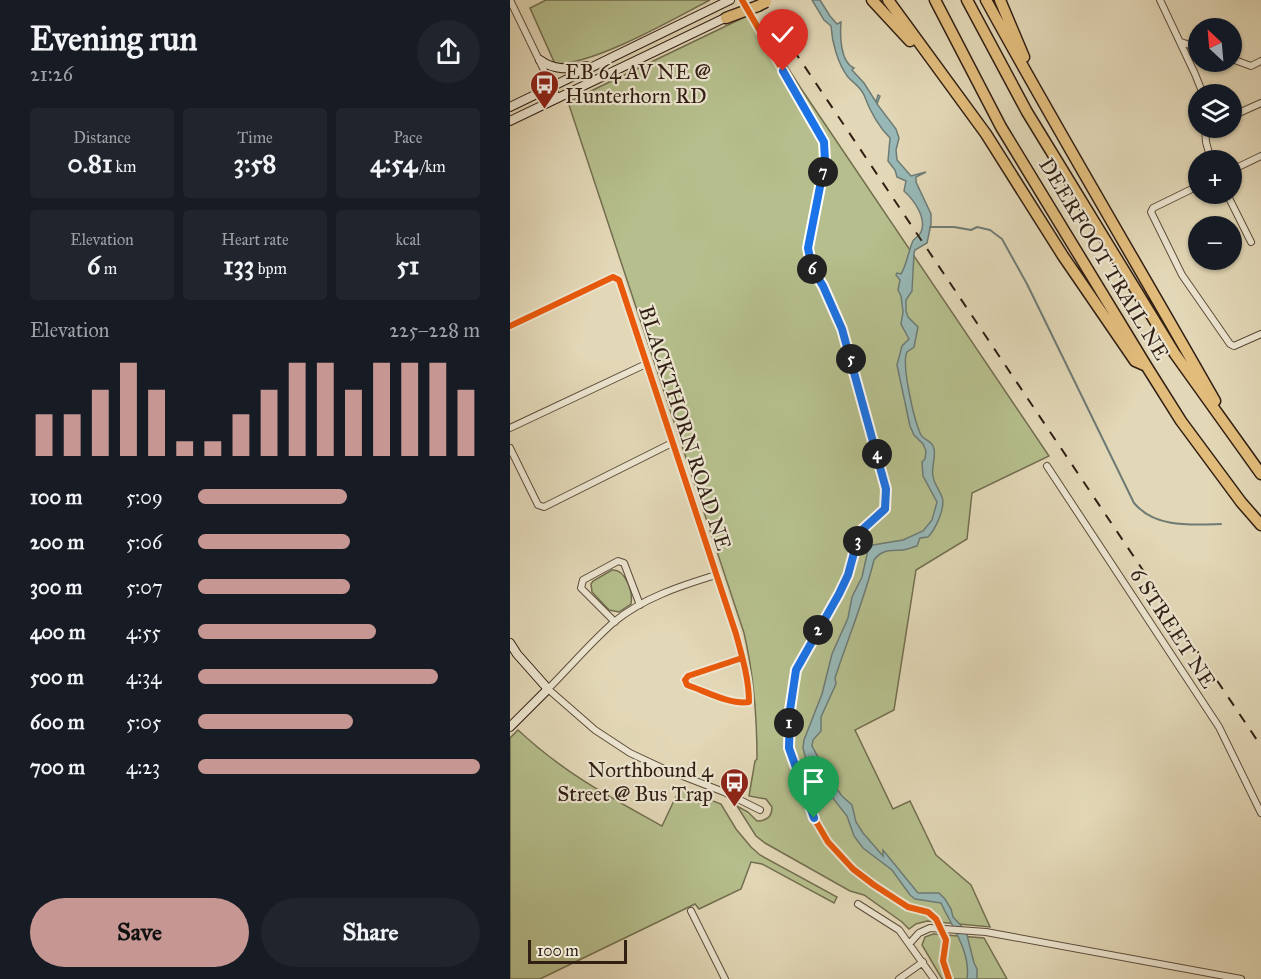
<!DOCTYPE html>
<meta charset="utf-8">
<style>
body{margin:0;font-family:"IM FELL Great Primer",serif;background:#20242c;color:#f1f3f6;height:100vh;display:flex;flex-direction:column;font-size:22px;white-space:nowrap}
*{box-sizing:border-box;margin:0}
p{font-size:20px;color:#9ea1a6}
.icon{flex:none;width:33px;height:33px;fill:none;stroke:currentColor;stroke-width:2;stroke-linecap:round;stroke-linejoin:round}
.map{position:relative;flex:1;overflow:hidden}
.details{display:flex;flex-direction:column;background:#171b24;width:510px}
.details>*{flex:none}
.needle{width:39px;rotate:334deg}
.buttons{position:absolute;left:678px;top:18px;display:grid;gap:12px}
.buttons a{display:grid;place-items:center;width:54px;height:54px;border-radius:50%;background:#171b24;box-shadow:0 2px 4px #0004;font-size:30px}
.scale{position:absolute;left:18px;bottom:15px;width:99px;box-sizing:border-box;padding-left:6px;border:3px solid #311f14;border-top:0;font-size:16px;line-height:21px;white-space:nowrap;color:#311f14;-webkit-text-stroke:4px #ece5d0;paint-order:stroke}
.pin{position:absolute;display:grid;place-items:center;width:51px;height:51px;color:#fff;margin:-62px -26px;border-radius:50% 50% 50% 0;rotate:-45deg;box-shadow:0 0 6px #0007}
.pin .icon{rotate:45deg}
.km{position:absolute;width:30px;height:30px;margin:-15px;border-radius:50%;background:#222;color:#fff;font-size:16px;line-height:30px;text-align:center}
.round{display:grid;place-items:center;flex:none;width:63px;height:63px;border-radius:32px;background:#20242c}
.summary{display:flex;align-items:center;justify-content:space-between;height:102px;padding:0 30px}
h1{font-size:33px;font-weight:700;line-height:45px}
.figures{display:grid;grid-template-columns:repeat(3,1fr);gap:9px;height:102px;padding:6px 30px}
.figures div{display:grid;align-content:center;border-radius:6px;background:#20242c;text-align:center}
.figures b{font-size:26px;font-weight:700}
.figures small{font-size:16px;font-weight:400}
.figures p{font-size:16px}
.chart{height:168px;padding:12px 30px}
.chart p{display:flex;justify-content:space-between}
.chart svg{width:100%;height:108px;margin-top:6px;stroke:#c59692;stroke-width:6}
.cta{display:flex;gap:12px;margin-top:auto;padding:12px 30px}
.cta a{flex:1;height:69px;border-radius:36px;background:#c59692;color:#111;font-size:24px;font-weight:700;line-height:69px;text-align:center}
.cta a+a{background:#20242c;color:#f1f3f6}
ul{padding:0 30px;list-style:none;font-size:20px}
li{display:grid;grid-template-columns:96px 72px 1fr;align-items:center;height:45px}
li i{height:15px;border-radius:8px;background:#c59692}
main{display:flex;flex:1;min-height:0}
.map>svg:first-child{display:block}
</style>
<main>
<section class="details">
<div class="summary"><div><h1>Evening run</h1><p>21:26</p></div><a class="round"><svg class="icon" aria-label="share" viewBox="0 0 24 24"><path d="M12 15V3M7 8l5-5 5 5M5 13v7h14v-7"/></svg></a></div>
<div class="figures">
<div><p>Distance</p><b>0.81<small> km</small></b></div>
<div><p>Time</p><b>3:58</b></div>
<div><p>Pace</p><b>4:54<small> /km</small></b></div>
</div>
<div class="figures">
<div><p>Elevation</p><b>6<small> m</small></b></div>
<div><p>Heart rate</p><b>133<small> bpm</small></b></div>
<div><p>kcal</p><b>51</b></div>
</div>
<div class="chart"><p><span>Elevation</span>225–228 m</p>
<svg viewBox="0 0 160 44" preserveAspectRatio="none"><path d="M5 44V27M15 44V27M25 44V17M35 44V6M45 44V17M55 44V38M65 44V38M75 44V27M85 44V17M95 44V6M105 44V6M115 44V17M125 44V6M135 44V6M145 44V6M155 44V17"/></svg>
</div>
<ul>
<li><b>100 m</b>5:09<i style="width:53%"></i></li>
<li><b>200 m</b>5:06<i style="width:54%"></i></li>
<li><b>300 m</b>5:07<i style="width:54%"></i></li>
<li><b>400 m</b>4:55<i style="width:63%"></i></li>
<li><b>500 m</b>4:34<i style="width:85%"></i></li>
<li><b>600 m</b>5:05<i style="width:55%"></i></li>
<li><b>700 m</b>4:23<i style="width:100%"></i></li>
</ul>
<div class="cta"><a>Save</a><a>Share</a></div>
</section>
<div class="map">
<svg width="751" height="979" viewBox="0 0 751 979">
<rect width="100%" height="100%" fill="#e2d7b6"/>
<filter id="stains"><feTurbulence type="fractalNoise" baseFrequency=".00333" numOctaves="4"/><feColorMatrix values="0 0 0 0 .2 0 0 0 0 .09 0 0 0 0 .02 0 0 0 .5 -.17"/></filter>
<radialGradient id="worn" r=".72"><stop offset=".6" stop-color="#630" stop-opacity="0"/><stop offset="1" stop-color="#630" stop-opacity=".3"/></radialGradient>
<!-- green -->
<path fill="#b5be8c" stroke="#736e50" stroke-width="1.5" d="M36 0H200C163 19 86 64 45 64L20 8Z
M243 13 292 90 539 456 462 493 457 539 406 570 384 710 345 730 383 809 400 801 426 855 461 885 480 927 417 921 406 924 399 929 392 922 354 895 340 891 255 843 246 836 227 806 238 812 247 821C257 821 262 817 262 807L256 799 239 796 245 761 247 759C247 716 244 676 234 633L58 102Z
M102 570C116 569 123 592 121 604L109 612 99 610 82 592 81 584 83 581Z
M8 730C54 773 98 796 152 826L170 788 211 804 226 829 241 847 250 855 327 897 324 903 252 864 241 862 231 889 189 909 185 904 30 979H0V738Z
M423 934 474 938 497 979H432L412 945 415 937Z"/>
<!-- water -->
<path fill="#97b8b6" stroke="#6e7b75" stroke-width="1.5" d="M302 0H310L320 16 327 24 331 22C330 35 330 62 344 68L342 70 354 83 366 102 368 95 370 96 367 104 386 129 389 138 386 150 387 160 401 176 416 172 406 177V182L421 214V224L417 243 405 250 404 253 402 291 396 300V311L398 317 408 327 404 347 397 352C391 364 404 419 410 433 413 441 423 440 424 449 426 458 421 467 423 476 424 484 429 489 432 497 436 507 425 530 418 537L410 538 407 546C402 547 396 550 392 550 380 551 372 549 364 560 354 601 338 638 325 678L326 684 311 717V731L303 740 302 746 321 781 332 796 342 805 346 822 353 833 373 856V850L408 893H429L435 899 441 909 443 917 456 931 464 963 467 969V979H457C461 952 442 927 431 903L405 899 400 895 382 870 353 848 344 836 337 816 308 779 295 756 293 748 294 740 312 694 322 654 338 618 342 597 352 577 358 550 363 545 393 540 413 531 422 520 427 502 413 476 412 462 415 459 416 451 413 444 404 435 400 426 387 365 392 346 399 339 391 324 393 312 391 296 388 290 390 280 386 275 387 273 391 274C397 264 398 253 402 243 403 238 409 237 411 232 417 218 404 200 394 191L396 181 387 177 385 170 378 161 380 138C367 125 360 111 354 95 350 86 343 83 338 77 328 64 322 43 321 26L314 20Z"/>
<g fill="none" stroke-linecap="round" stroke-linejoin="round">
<!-- stream -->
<path stroke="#6e7b75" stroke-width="2" d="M420 227H444L461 230 467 227 480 230 492 239 517 284 624 503C645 528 680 525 711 524"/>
<defs>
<path id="street" d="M0 0 47 97
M650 0 685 74 693 94
M671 42 688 48
M722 59 741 66 751 61
M722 116 751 103
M695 128 696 142 701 160
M722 170 751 156
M688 186 643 208 641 212 672 275 720 344 724 346 751 334
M717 194 741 242
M0 326 103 277 109 280 226 634C232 656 239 679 239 702 220 705 195 691 177 685L175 680 178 676 232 658
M0 428 136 364
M0 448 28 505 34 507 162 443
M537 466 709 727 751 813
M206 575C170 586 133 598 104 622 81 642 60 667 38 689L85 730 120 753 152 768 214 792 250 810
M105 622 71 588 73 580 108 561 114 563 130 605
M348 904 389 930 424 979
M181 911 215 979
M400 943 409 933 420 928 476 932 731 979
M389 979 413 962"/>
<path id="secondary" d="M30 60C45 71 59 69 77 66
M0 107 220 0
M0 121 221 15
M0 643 7 654 38 689 0 727"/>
<path id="highway" d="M362 0 400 41
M378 0 476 134 553 256 625 361 634 365
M425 0 491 127 637 367 671 421 731 502 751 525
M457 0 517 112 665 354 751 474
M476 0C550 135 629 267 705 401
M490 0 514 57
M216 18 248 6"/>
</defs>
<!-- street casing -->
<use href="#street" stroke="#5d4d3c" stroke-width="8"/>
<!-- secondary casing -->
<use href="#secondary" stroke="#311f14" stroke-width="10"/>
<!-- highway casing -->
<use href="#highway" stroke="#311f14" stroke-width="13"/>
<!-- street -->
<use href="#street" stroke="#ece5d0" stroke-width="6"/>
<!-- secondary -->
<use href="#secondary" stroke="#ece5d0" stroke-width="8"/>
<!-- highway -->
<use href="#highway" stroke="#e1bc7b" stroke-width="10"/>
<!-- rail -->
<path stroke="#311f14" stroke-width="2" stroke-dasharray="10 10" stroke-linecap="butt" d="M250 0 751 746"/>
<defs>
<path id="highway-bridge" d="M248 6 256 2"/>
</defs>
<!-- highway-bridge casing -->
<use href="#highway-bridge" stroke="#311f14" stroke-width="13" stroke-linecap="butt"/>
<!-- highway-bridge -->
<use href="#highway-bridge" stroke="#e1bc7b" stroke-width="10"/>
<defs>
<path id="cycleway" d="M232 0 314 142 315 161 298 248 302 268 313 286 332 329 376 489 375 509 353 529 338 575 329 594 286 670 280 710 279 748 304 818 318 842 343 869 364 885 398 907 418 912 426 919 436 940 433 961 439 979
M0 326 103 277 109 280 226 634C232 656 239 679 239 702 220 705 195 691 177 685L175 680 178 676 232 658"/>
</defs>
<!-- cycleway casing -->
<use href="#cycleway" stroke="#ece5d0" stroke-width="10"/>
<!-- cycleway -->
<use href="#cycleway" stroke="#e8590c" stroke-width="6"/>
</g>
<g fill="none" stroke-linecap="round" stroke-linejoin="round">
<defs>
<path id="route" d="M273 71 314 142 315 161 298 248 302 268 313 286 332 329 376 489 375 509 353 529 348 538 338 575 329 594 286 670 280 710 279 748 304 818"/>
</defs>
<!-- route casing -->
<use href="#route" stroke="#fff" stroke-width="12"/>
<!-- route -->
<use href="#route" stroke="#1a73e8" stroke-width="8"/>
</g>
<!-- icons -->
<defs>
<symbol id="bus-pin" viewBox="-11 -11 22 30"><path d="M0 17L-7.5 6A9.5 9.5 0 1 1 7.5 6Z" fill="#8f2418" stroke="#ece5d0"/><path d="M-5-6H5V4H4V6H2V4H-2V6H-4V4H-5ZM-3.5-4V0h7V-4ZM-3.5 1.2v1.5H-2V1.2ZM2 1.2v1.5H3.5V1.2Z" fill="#fff"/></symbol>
</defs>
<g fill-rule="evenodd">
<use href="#bus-pin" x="18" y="68" width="33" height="45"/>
<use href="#bus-pin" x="208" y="766" width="33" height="45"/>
</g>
<g text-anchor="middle" stroke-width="4.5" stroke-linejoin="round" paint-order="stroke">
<!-- poi labels -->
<g font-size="21" fill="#311f14" stroke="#ece5d0" text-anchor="start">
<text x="55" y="79">EB 64 AV NE @<tspan x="55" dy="24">Hunterhorn RD</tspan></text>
<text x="203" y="777" text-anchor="end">Northbound 4<tspan x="203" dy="24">Street @ Bus Trap</tspan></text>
</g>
<!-- street labels -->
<g font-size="21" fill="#311f14" stroke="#ece5d0">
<text transform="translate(594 259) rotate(59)" y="7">DEERFOOT TRAIL NE</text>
<text transform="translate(175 428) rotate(72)" y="7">BLACKTHORN ROAD NE</text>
<text transform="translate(663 628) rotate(57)" y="7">6 STREET NE</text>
</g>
</g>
<rect width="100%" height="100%" filter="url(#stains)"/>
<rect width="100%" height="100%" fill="url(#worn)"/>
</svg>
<div class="buttons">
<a><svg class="needle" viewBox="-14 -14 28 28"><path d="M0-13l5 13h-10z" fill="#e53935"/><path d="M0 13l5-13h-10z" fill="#9ea1a6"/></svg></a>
<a><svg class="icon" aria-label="layers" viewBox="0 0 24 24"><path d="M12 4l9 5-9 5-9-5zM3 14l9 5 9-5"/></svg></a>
<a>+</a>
<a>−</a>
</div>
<div class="scale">100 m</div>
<div class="pin" style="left:304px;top:818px;background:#1e9e55"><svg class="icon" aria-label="arrive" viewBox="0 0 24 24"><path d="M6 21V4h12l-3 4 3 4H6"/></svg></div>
<div class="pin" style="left:273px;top:71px;background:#d93025"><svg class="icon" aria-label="check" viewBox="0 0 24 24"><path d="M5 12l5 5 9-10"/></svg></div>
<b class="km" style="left:279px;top:723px">1</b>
<b class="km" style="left:308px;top:630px">2</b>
<b class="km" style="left:348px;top:541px">3</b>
<b class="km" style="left:367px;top:454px">4</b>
<b class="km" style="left:341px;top:359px">5</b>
<b class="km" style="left:302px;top:269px">6</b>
<b class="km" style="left:313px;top:172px">7</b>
</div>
</main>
